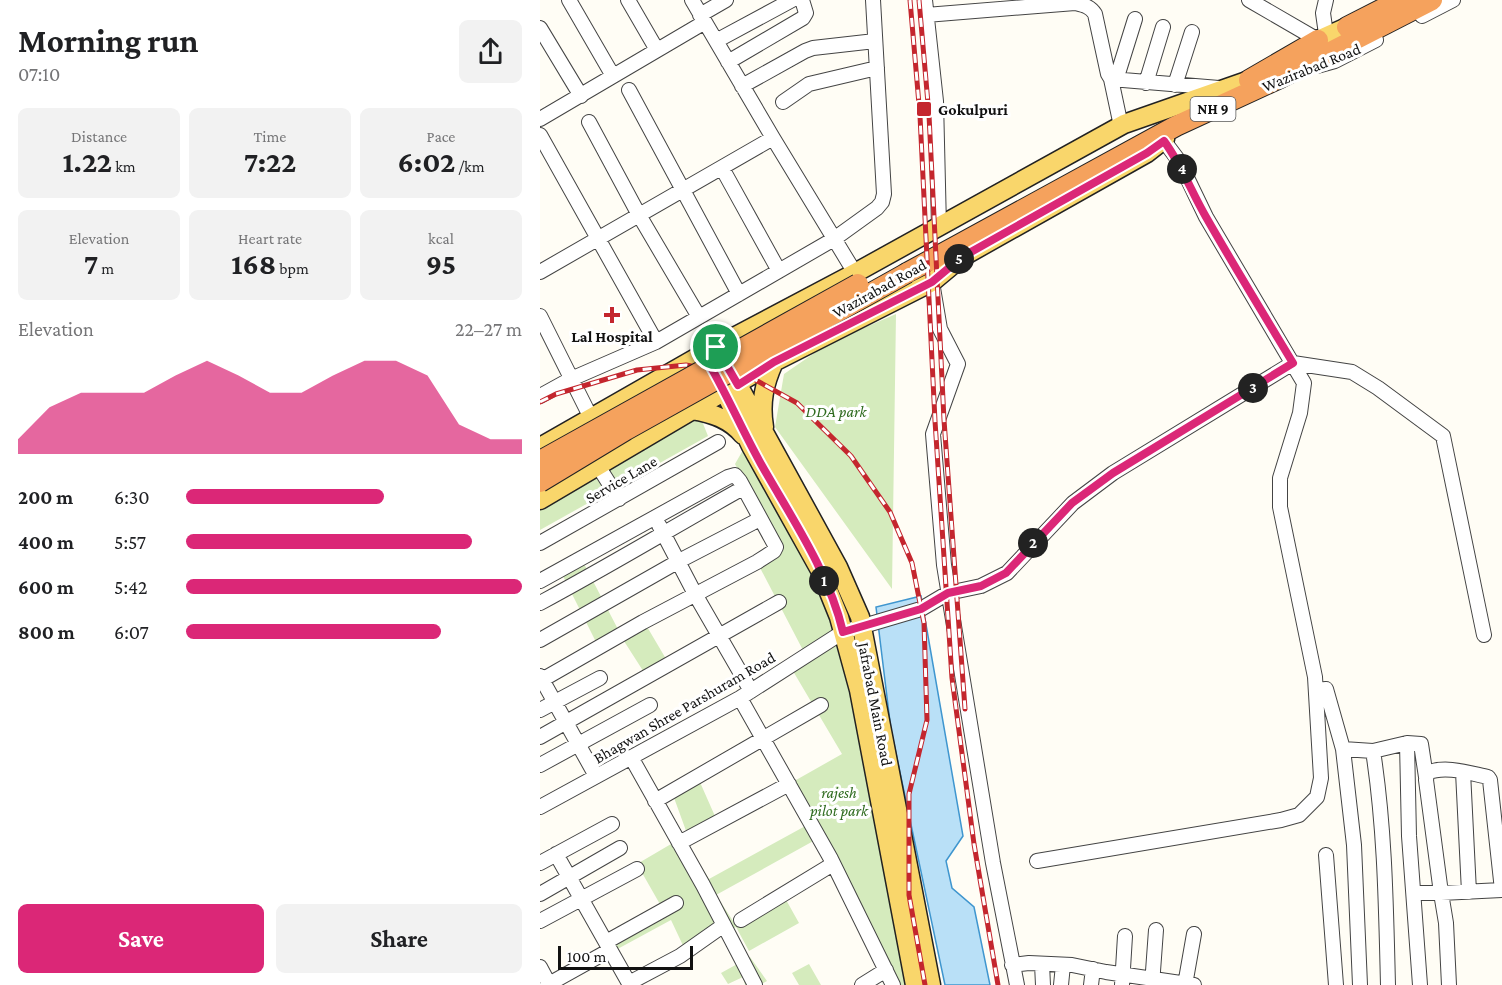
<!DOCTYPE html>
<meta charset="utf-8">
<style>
body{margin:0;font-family:"Crimson Pro",serif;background:#f2f2f2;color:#202124;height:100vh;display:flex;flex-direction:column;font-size:22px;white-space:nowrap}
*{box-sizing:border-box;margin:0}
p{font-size:20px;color:#757577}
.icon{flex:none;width:33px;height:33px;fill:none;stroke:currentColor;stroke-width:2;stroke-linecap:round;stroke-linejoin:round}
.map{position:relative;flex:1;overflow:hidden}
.panel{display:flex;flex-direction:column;background:#fff;width:540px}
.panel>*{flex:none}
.scale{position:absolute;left:18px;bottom:15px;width:135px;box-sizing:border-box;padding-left:6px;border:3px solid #111;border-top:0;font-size:16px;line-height:21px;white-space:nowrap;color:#111;-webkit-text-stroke:4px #fff;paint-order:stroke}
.pin{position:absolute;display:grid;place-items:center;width:51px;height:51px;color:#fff;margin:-26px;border:3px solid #fff;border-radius:50%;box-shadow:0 2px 6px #0007}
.km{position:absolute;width:30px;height:30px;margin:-15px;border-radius:50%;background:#222;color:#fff;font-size:16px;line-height:30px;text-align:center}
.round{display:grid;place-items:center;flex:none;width:63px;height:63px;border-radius:9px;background:#f2f2f2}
.overview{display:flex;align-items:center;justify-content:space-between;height:102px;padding:0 18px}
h1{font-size:33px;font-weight:700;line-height:45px}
.stats{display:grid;grid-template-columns:repeat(3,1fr);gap:9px;height:102px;padding:6px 18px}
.stats div{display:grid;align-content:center;border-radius:9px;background:#f2f2f2;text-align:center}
.stats b{font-size:30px;font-weight:700}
.stats small{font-size:16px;font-weight:400}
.stats p{font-size:16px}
.chart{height:168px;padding:12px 18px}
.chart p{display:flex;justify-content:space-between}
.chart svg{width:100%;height:108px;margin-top:6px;fill:#db2777;opacity:.7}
.button{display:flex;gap:12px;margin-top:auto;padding:12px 18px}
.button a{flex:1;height:69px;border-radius:9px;background:#db2777;color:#fff;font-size:24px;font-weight:700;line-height:69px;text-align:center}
.button a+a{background:#f2f2f2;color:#202124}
ul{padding:0 18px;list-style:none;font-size:20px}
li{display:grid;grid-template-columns:96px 72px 1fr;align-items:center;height:45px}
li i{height:15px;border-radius:8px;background:#db2777}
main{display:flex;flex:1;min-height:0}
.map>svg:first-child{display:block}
</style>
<main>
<section class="panel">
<div class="overview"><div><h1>Morning run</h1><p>07:10</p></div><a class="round"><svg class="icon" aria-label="share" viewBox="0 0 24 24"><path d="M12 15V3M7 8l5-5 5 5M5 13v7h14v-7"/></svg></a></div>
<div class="stats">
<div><p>Distance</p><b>1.22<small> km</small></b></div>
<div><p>Time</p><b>7:22</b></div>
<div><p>Pace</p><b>6:02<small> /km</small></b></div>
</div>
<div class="stats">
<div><p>Elevation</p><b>7<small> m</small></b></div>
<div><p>Heart rate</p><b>168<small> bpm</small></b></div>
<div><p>kcal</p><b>95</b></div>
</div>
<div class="chart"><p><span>Elevation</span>22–27 m</p>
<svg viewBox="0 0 160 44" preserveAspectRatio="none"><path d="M0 44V38L10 25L20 19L30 19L40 19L50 12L60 6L70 12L80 19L90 19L100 12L110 6L120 6L130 12L140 32L150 38L160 38V44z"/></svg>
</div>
<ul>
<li><b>200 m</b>6:30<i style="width:59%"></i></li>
<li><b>400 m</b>5:57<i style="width:85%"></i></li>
<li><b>600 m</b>5:42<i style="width:100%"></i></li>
<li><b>800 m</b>6:07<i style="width:76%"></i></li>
</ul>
<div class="button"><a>Save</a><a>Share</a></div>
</section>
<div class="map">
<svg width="962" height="985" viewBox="0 0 962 985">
<rect width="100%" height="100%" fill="#fffdf5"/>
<!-- green -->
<path fill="#d5ebbd" d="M356 314 352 589 235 427 244 374 289 343Z
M160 416 168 436 0 530V504Z
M207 443 302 632 375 985H353L277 839 176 895 195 924 245 898 259 923 209 951 196 927 147 954 131 920 72 952 68 938 121 906 97 864 143 837 169 879 269 824 249 784 302 754 250 666 266 656 217 562 239 549 195 464Z
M41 558 82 637 106 625 129 664 107 677 82 638 60 650 20 570Z
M159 780 178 823 149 839 133 795Z
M210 957 227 981 220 985H205L203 977 188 984 181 973Z
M269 964 281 985H259L252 973Z"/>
<!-- water -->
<path fill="#b9e0f7" stroke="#3f96cf" stroke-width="1.5" d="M381 596 423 836 406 861 412 888 434 907 450 985H405L351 730 336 607Z"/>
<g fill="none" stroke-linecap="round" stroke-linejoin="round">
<defs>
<path id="minor" d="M29 0 73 76
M88 0 117 50
M152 0 233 138 315 273
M385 0 396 101 399 227
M709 0 778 40 783 36
M160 15 186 0
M386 15 535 3C543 5 550 6 555 14L568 74 571 79 679 88
M882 16 913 0
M0 28 41 96
M786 34 783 13 786 0
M176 41 252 0
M188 62 263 18 266 13 262 0
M777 66 795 61 836 40
M571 79 581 126
M576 80 595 19
M606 83 623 27
M635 85 652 32
M202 86 265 51 273 48 335 41
M89 90 199 294
M243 102 269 84 337 68
M0 119 165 22
M49 122 99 215 159 317
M0 135 116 342
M182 168 239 271
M0 272 233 138
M392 282 400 329 418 364 393 434 404 565 453 863 477 985
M0 316 51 418
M0 396 31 379 116 342 294 239 337 208 342 202 344 194 333 0
M58 466 79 499
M119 525 155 594 211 691
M0 543 178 442
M0 581 188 477 195 475 200 481 236 547 234 551 217 562 103 622 0 681
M0 603C69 566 135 526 203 488
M0 640 139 561 220 519
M0 676 56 776
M776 690 786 689 803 749 833 751 867 743 881 744 886 777
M200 698 291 859 353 985
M0 710 60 678
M0 737 239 602
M867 743 869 836 880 985
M803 749 814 845 820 985
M833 751C845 828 846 907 848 985
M91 757 163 885 215 985
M0 765 110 705
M923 772 929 892
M115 801 281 705
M0 807 200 698 303 632 381 609 408 593 441 586 467 573 533 503 573 473 753 363 812 372 838 388 903 436 944 635
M139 843 249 784
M16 854 90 985
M786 855 796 985
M497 861 741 820 759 815 777 797 781 778 775 677 740 507V478L760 413 764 383 666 217 639 161 624 141
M0 863 72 824
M874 893H901L886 780 887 773C905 765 929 773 948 777L950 780 962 890
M0 894 80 848
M201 920 293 864
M0 921 97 869
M66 942 136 903
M502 964 503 985
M472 965 489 963 532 965 566 972 654 985
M0 967 9 984
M89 983 140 956 184 925
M7 985 70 950
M322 985 346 970
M521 985 523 965
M551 985 553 969
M582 985 585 936
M612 985 616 930
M645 985 654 934
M909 985 906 923 901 893 962 890"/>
<path id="major" d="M778 40 807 27
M192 374 298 567 320 617 391 985
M180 382 211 446 280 570 299 617 319 690 375 985
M152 410C172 413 190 419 203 435
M224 427C220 403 224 384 234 362
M0 447 175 347 315 273 584 124 707 81
M0 500 234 362 392 282 422 257 607 153 625 139"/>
<path id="highway" d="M807 27 860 0
M709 80 778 40
M367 273 636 126 740 78 892 0"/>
</defs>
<!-- minor casing -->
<use href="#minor" stroke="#444" stroke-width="16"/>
<!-- major casing -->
<use href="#major" stroke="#222" stroke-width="21"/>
<!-- highway casing -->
<use href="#highway" stroke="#222" stroke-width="22"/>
<!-- minor -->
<use href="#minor" stroke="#fff" stroke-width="14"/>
<!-- major -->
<use href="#major" stroke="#f9d66b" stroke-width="18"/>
<!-- highway -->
<use href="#highway" stroke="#f5a25d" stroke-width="20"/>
<defs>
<path id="rail" d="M370 0 380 116 395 421 412 678 434 844 458 985
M379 0 389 115 404 420 425 709
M0 402 16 394 97 370 146 365 212 378 257 403 311 456 350 512 372 563 384 623 387 720 369 794V895L385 985"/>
</defs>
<!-- rail casing -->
<use href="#rail" stroke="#c4262e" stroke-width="5"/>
<!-- rail -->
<use href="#rail" stroke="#fff" stroke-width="3" stroke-dasharray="9" stroke-linecap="butt"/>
<defs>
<path id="highway-bridge" d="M0 461 318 284
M0 482 86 430 367 273"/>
</defs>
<!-- highway-bridge casing -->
<use href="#highway-bridge" stroke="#222" stroke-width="22" stroke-linecap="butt"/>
<!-- highway-bridge -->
<use href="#highway-bridge" stroke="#f5a25d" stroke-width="20"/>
</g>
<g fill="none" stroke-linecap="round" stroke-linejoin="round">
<defs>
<path id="route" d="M624 141C641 164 651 191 666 217 694 266 724 315 753 363L573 473 532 503 466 573 441 586 408 593 381 609 303 632C289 572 251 517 221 464 201 428 185 390 164 355L176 347 198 385 234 362 392 282 422 257 607 153Z"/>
</defs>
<!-- route casing -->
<use href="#route" stroke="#fff" stroke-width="12"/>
<!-- route -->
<use href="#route" stroke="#db2777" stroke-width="8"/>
</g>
<!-- markers -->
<g fill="#c4262e" stroke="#fff" stroke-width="2">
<rect x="376" y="101" width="16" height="16" rx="3"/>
<path d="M69 306h6v6h6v6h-6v6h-6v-6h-6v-6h6z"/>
</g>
<g text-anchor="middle" stroke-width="6" stroke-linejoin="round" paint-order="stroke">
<!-- shield labels -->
<rect fill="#fff" stroke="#585858" stroke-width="1.5" x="650.5" y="97" width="45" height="24" rx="4.5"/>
<g font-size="15" font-weight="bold" fill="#111">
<text x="673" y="114">NH 9</text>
</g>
<!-- street labels -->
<g font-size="16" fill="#111" stroke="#fff">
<text transform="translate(771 67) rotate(-22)" y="6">Wazirabad Road</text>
<text transform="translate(339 288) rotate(-29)" y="6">Wazirabad Road</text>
<text transform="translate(81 479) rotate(-30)" y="6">Service Lane</text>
<text transform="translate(336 704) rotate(79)" y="6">Jafrabad Main Road</text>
<text transform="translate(144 707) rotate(-30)" y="6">Bhagwan Shree Parshuram Road</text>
</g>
<!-- poi labels -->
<g font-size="16" font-weight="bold" fill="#111" stroke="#fff" text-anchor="start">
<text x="398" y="115">Gokulpuri</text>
<text x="72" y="342" text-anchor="middle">Lal Hospital</text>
</g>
<!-- park labels -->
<g font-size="16" font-style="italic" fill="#2f6b1f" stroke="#fff">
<text x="296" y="417">DDA park</text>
<text x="299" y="798">rajesh<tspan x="299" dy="18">pilot park</tspan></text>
</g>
</g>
</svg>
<div class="scale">100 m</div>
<div class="pin" style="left:176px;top:347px;background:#1e9e55"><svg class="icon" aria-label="arrive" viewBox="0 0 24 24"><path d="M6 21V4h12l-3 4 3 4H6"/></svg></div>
<b class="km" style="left:284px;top:581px">1</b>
<b class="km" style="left:493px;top:543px">2</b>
<b class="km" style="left:713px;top:388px">3</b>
<b class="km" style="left:642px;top:169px">4</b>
<b class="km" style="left:419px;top:259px">5</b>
</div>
</main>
